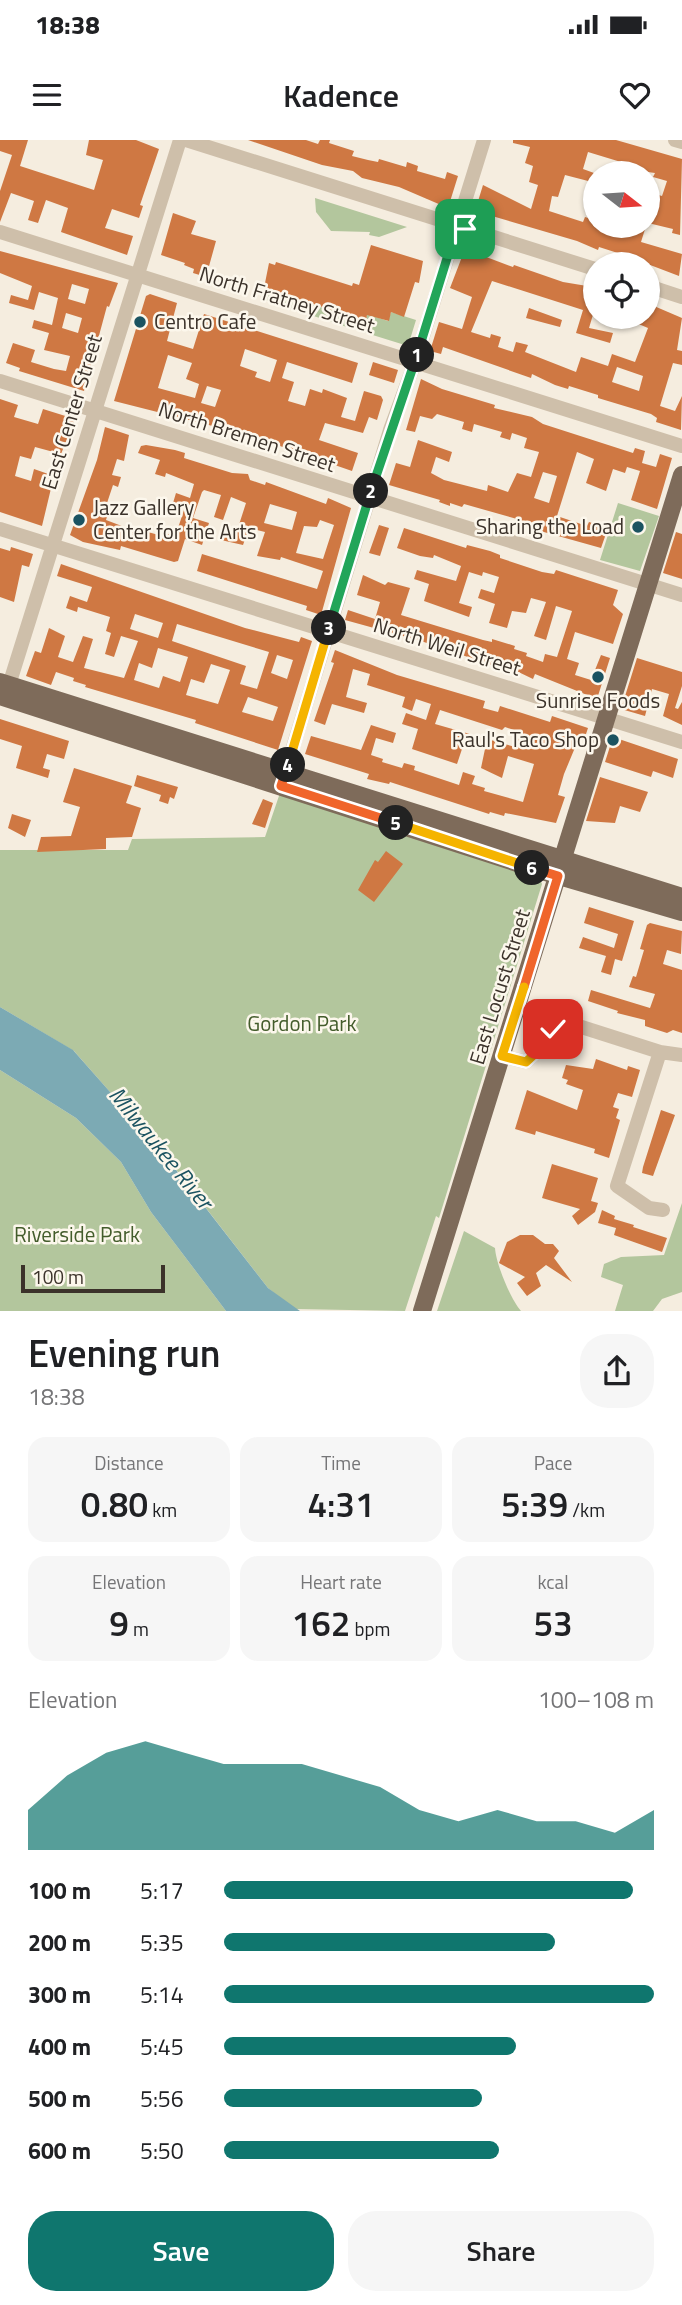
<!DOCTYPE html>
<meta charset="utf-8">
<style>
body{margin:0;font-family:"Titillium Web",sans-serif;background:#f6f6f6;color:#202124;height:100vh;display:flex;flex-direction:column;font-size:26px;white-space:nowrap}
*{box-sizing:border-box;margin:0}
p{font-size:23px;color:#757577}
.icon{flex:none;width:38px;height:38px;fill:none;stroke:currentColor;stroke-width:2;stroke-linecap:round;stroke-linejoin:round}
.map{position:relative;height:1171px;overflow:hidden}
.drawer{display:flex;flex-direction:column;background:#fff;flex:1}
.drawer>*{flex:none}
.needle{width:46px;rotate:107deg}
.buttons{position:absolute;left:583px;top:21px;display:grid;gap:14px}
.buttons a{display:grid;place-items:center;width:77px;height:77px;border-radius:50%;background:#fff;box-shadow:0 2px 5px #0004;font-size:35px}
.scale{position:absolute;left:21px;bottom:18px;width:144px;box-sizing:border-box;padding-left:7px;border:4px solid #3b322a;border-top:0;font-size:19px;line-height:24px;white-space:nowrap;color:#3b322a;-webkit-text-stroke:5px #fcf7ec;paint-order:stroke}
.pin{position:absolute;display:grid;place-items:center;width:60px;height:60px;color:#fff;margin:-30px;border-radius:14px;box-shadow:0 4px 10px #0006}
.km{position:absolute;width:35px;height:35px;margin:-18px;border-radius:50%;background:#222;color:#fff;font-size:19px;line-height:35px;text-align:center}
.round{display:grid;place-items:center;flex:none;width:74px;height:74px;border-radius:28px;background:#f6f6f6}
.head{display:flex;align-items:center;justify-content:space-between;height:119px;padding:0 28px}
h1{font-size:38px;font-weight:600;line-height:52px}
.metrics{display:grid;grid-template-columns:repeat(3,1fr);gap:10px;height:119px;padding:7px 28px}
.metrics div{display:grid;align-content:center;border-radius:18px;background:#f6f6f6;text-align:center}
.metrics b{font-size:35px;font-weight:600}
.metrics small{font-size:19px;font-weight:400}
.metrics p{font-size:19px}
.chart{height:196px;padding:14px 28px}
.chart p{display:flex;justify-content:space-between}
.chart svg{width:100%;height:126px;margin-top:7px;fill:#0f766e;opacity:.7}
.cta{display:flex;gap:14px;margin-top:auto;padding:14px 28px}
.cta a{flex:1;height:80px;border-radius:28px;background:#0f766e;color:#fff;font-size:28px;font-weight:600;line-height:80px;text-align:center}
.cta a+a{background:#f6f6f6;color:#202124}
ul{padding:0 28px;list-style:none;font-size:23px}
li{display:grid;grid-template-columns:112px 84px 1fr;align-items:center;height:52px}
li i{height:18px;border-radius:9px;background:#0f766e}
.status{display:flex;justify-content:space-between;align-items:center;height:49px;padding:0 35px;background:#fff;direction:ltr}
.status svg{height:19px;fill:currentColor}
header{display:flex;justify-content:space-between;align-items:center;height:91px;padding:0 28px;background:#fff;font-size:32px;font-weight:600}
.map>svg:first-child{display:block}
</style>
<div class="status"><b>18:38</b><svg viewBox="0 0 49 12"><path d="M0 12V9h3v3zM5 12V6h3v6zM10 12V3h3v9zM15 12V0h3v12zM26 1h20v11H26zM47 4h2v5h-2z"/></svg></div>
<header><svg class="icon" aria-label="menu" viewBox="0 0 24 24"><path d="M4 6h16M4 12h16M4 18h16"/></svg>Kadence<svg class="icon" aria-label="heart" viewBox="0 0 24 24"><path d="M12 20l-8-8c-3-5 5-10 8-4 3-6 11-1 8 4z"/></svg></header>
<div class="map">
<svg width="682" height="1171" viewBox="0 0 682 1171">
<rect width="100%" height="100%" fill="#f5eddf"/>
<!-- green -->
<path fill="#b3c69d" d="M315 58 407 87 379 97 369 95 370 92 331 91 316 72Z
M267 150 359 179 353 189 265 160Z
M391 172 416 180 408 206 363 192 367 174 388 181Z
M618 363 659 376 640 431 600 420Z
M281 650 540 739 542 744 439 1078 436 1076 405 1171 294 1169 268 1148 161 1010 74 911 0 867V710H128L132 699 265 697Z
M0 930 76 978 121 1022 151 1072 226 1171H0Z
M682 1063V1152L662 1159 653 1171H615L623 1145 601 1137 604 1124 621 1117 664 1115Z
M464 1091 495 1108C496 1124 511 1160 521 1171H437Z"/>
<!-- water -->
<path fill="#7caab4" d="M0 867 73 910 156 1004 268 1148 300 1171H226L151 1072 121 1022 76 978 0 930Z"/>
<!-- building -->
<path fill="#cf7843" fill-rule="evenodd" d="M0 0H28L20 26 94 50 103 20 86 15 89 0H136L159 9 140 65 143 66 139 78 112 69 105 88 133 96 127 115 61 92 68 68 46 60 38 83 28 80 34 61 11 53 0 82V51L12 15 0 11Z
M248 0H306L318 4 320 0H330L329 3 354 11 352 16 368 20 378 22 379 19 406 27 407 22 418 26 417 31 445 39 447 32 458 36 448 68 399 47 362 38 353 31 322 25Z
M513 0H616L682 19 680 95 672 93 673 89 648 83V71L655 54 662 56 667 41 653 37 655 33 633 30 634 26 588 12 583 29 594 33 592 42 565 35 558 57 552 56 549 71 583 82 585 77 595 80 593 86H606L605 88 628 96 631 86H646L641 102 682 114 679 136 624 115 599 107 598 110 577 101 475 71 483 45 531 69 538 45 529 42 533 26 525 23 530 7 513 3Z
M173 73 196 81 191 94 216 101 206 137 193 133 194 129 184 125 185 123 161 115Z
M371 105 423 121 419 143 415 142 404 177 391 172 389 181 367 175 366 180 359 179 264 148 269 123 275 125 276 122 352 146 353 143 359 145Z
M465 109 513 127 514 125 563 142 587 146 586 149 595 152V168L589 188 613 193 610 203 576 193 583 170 492 141 471 192 490 198 491 194 501 197 498 207 513 212 516 202 528 205 525 212 576 232 581 217 608 226 612 214 635 222 648 188 622 177H648V167L653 169 654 166 682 178 677 210 682 211V225L673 223 660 266 675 271 682 256 681 290 656 282 657 278 651 274 598 258V255L569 246 568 249 555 245 532 234 531 238 443 207 441 214 430 211 439 182 462 189 472 157 450 148ZM617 227 643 236 639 251 612 242Z
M0 111 118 143 109 167 107 166 84 251 19 231 20 228 6 223 13 203 35 210 31 222 54 229 66 231 70 216 44 210 49 193 32 188 34 180 52 185 58 158 39 152 34 170 9 163 11 155 28 160 32 146 0 133ZM72 144 89 149 85 164 68 159ZM66 173 82 178 78 193 62 188Z
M150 154 177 163 167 201 193 209 204 174 358 223 352 243 287 222 282 238 294 242 288 261 305 266 310 249 322 253 323 249 347 258 341 277 355 281 364 251 381 256 383 260 377 280 369 277 363 293 325 283 319 300 358 313 352 331 248 295 114 261 146 156ZM245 209 277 220 270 242 255 237 257 232 240 226ZM168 215 192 223 186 239 199 244 195 258 158 248ZM207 246 221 250 215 267 201 263Z
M529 168 562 180 560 187 526 178Z
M373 222 398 230 394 243 369 235Z
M421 239 442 249 495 265 494 268 532 277 543 284 633 313 635 308 645 311 642 323 656 327 660 314 672 318 657 369 631 360 640 331 627 327 625 333 613 329 606 351 586 343 594 319 577 312 557 376 587 386 589 382 608 388 601 408 526 387 525 390 515 386 517 379 464 364 462 367 450 363V366L439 362 440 360 389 345 396 323 410 327 418 300 452 312 449 322 436 317 431 333 444 340 487 351 488 345 508 352 517 333 531 337 539 312 524 308 527 298 512 293 510 300 500 297 502 292 474 284 472 292 462 289 464 282 437 274 432 279 420 276 415 292 406 290ZM543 332 557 336 549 363 534 358Z
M0 259 18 265 14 277 38 284 43 269 75 279 61 314 35 307 31 319 20 316 15 336 31 341 34 329 54 336 42 386 0 372Z
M105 287 129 295 124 321 117 319 112 335 121 337 118 347 113 345 106 366 110 367 106 380 127 388 148 394V392L162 396 163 392 175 397 185 367 173 363 176 353 190 358 194 344 166 333 165 337 155 334 160 320 138 313 141 306 146 305 175 310 185 313 184 318 232 333 248 334 250 340 265 345 266 342 315 360 326 364 328 358 351 368 321 475 306 470 307 466 197 431 202 414 317 449 323 431 281 417 280 420 257 416 265 392 249 388 243 405 221 400 224 390 236 394 246 363 231 357 223 380 214 377 221 355 204 350 202 352 193 378 209 383 202 405 185 399 178 421 174 422 121 406 120 410 83 402 70 395 97 320ZM270 364 297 372 292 390 264 383ZM320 380 334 385 323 419 296 413 304 386 317 387Z
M379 385 389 388 380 416 369 413Z
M404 388 466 408 467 405 490 411 500 415V418L542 432 554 434 556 430 618 450 613 465 623 474 613 504 575 492 567 519 579 523 575 535 591 540 601 515 610 518 597 559 535 534 533 539 508 527 506 530 421 501 345 480 348 470 375 479 380 462 357 455 363 435 385 445 388 442 410 448 401 475 483 500 492 502V499L515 506 514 509 527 513 526 516 543 522 545 514 557 517 572 471 556 466 546 500 534 496 546 462 531 458 526 473 512 471 507 488 489 483 495 464 478 458 481 449 494 453 499 437 483 432 482 436 469 432 459 463 472 467 469 477 424 461 429 444 414 439 417 430 456 441 461 426 434 415 433 418 420 416 397 408Z
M676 392 682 394V439L663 433Z
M11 407 33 414 29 427 22 425 14 462 0 457V408L10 411Z
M61 424 245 488 299 502 301 497 312 501 278 610 195 583 196 580 85 547 86 545 73 541 74 538 56 532 51 545 26 536 35 511 41 513 49 488 65 496 58 517 73 522 83 496 93 499 84 528 124 538 138 501 121 496 114 517 105 514 111 493 106 491 110 477 78 467 77 472 66 468 70 456 87 462 92 447 57 436ZM135 474 163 483 158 498 130 489ZM177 484 269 512 257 549 240 544 246 526 172 501ZM158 508 188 517 180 542 163 536 159 548 134 540 139 523 152 528ZM277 515 293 520 287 539 271 533ZM211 524 230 530 218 564 186 555 191 539 204 543ZM248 557 278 567 273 581 242 572Z
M335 510 397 535 485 561 483 568 498 572 500 566 550 582 552 576 588 588 584 600 580 599 574 610 564 634 558 655 565 657 556 683 505 673 504 676 490 672 489 674 390 642 389 644 367 639 369 634 305 614 311 596 361 610 371 585 396 593 393 603 376 598 371 615 383 619 382 622 402 628 404 623 415 626 414 630 459 645 463 632 475 636 472 644 485 648 484 651 523 662 534 624 508 616 502 638 481 628 485 609 464 603 457 624 412 609 418 589 402 584 406 573 426 580 431 564 416 559 412 571 402 567 405 557 367 545 370 534 353 529 346 557 367 563 364 573 332 564 325 585 314 581 334 523 331 522ZM440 570 502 590 505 587 520 592 515 607 435 584Z
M637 518 682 532V546L675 568 678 569 682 562V585L663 576 669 554 652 549 645 576 621 569Z
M0 579 69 601 64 619 47 614 43 628 50 630 48 638 16 628 22 606 0 599Z
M613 597 678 619 673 638 653 631 651 637 605 622Z
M74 628 132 646 126 663 141 668 132 697 106 698V709L37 712 41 697 71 696 80 667 63 662Z
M137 635 178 647 174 659 170 657 168 664 159 661 161 655 134 646Z
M600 637 648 652 640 672 620 666 615 683 586 681Z
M263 659 273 663 265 688 252 684Z
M12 674 31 680 25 697 8 688Z
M386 711 403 724 374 762 358 750 375 720 378 722Z
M589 767 634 781 622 821 615 819 611 835 601 832 606 816 579 808 583 797 614 808 618 794 584 783Z
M650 783 682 791 681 814 667 810 663 824 682 830V893L673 890 667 893 645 886V880L617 873 618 871 588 861 591 850 650 868 655 854 629 847 633 836 636 837 644 810 640 809 647 785Z
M596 919 627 930 628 926 640 930 632 957 618 953 613 967 619 969 616 978 620 980 609 1018 594 1013 595 1009 536 991 535 995 515 989 527 950 577 970 583 950 566 944 568 940 562 938 566 925 593 929Z
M661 970 675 975 653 1036 642 1033 643 1027Z
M552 1024 598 1038 591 1061 598 1063 595 1072 578 1085 572 1076 580 1069 542 1058Z
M602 1070 615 1076 614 1079 634 1085 633 1087 667 1098 662 1112 614 1095 616 1088 598 1083Z
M520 1095H533L545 1104H553L559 1111 554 1118 572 1142 546 1125 536 1133 541 1146 527 1156 517 1143 525 1137 499 1123 507 1102Z"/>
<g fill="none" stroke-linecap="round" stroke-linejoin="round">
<!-- minor -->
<path stroke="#cebfaa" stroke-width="14" d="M186 0 595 129
M675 0 682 2
M0 92 682 306
M648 146 682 157
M0 241 682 455
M0 389 682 602
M2 551 9 545 180 0
M283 640 390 290 415 222 484 0
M660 912 617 1046 649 1068 663 1070
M502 916 526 922 541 908 559 883H569L660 912 682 915"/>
<!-- major -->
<path stroke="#7e6b5a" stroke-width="18" d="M0 542 682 757
M0 556 539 730 682 772
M422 1171 682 335"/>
</g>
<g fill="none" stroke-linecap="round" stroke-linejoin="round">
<defs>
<path id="split-1" d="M417 215 457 86 465 89"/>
<path id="split-2" d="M371 351 417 215"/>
<path id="split-3" d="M329 488 371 351"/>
<path id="split-4" d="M288 625 329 488"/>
<path id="split-5" d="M288 625 281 646 396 683"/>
<path id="split-6" d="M396 683 532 728"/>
<path id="split-7" d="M524 847 558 736 532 728"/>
<path id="split-8" d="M524 847 502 916 526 922 541 908 553 889"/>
</defs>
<!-- split-1 casing -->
<use href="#split-1" stroke="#fff" stroke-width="14"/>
<!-- split-2 casing -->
<use href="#split-2" stroke="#fff" stroke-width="14"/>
<!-- split-3 casing -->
<use href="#split-3" stroke="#fff" stroke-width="14"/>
<!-- split-4 casing -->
<use href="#split-4" stroke="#fff" stroke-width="14"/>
<!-- split-5 casing -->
<use href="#split-5" stroke="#fff" stroke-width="14"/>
<!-- split-6 casing -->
<use href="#split-6" stroke="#fff" stroke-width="14"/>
<!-- split-7 casing -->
<use href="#split-7" stroke="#fff" stroke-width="14"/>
<!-- split-8 casing -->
<use href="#split-8" stroke="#fff" stroke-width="14"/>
<!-- split-1 -->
<use href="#split-1" stroke="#22a559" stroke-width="9"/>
<!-- split-2 -->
<use href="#split-2" stroke="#22a559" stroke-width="9"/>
<!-- split-3 -->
<use href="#split-3" stroke="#22a559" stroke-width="9"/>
<!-- split-4 -->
<use href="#split-4" stroke="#f5b400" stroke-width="9"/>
<!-- split-5 -->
<use href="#split-5" stroke="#f0652b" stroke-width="9"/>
<!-- split-6 -->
<use href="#split-6" stroke="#f5b400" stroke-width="9"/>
<!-- split-7 -->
<use href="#split-7" stroke="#f0652b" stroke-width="9"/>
<!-- split-8 -->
<use href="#split-8" stroke="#f5b400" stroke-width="9"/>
</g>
<!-- markers -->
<g fill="#1b5361" stroke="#fcf7ec" stroke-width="2.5">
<circle cx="140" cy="182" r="7"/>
<circle cx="79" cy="380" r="7"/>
<circle cx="638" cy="387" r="7"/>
<circle cx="598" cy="537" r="7"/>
<circle cx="613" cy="600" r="7"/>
</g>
<g text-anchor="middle" stroke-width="5" stroke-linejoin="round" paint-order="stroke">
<!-- street labels -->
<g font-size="21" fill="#3b322a" stroke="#fcf7ec">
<text transform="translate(287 160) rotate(17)" y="7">North Fratney Street</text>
<text transform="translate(72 272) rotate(-73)" y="7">East Center Street</text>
<text transform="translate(247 297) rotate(18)" y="7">North Bremen Street</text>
<text transform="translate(447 507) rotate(17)" y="7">North Weil Street</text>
<text transform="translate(500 847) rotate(-73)" y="7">East Locust Street</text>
</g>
<!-- poi labels -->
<g font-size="21" fill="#3b322a" stroke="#fcf7ec" text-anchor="start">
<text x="154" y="189">Centro Cafe</text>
<text x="93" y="375">Jazz Gallery<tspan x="93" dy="24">Center for the Arts</tspan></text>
<text x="624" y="394" text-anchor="end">Sharing the Load</text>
<text x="598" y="568" text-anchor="middle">Sunrise Foods</text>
<text x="599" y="607" text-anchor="end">Raul's Taco Shop</text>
</g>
<!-- park labels -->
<g font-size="21" fill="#435c2b" stroke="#fcf7ec">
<text x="302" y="891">Gordon Park</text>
<text x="77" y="1102">Riverside Park</text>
</g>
<!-- water labels -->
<g font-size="23" font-style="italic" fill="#1b5361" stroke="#fcf7ec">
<text transform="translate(161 1008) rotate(51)" y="8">Milwaukee River</text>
</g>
</g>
</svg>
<div class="buttons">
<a><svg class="needle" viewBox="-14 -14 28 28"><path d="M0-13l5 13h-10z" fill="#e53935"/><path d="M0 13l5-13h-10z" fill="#757577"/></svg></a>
<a><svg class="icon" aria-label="locate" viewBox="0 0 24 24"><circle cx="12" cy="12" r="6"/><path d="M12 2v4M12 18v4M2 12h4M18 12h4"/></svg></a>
</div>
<div class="scale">100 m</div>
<div class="pin" style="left:465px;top:89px;background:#1e9e55"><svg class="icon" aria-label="arrive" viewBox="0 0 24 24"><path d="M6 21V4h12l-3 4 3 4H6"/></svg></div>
<div class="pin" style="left:553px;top:889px;background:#d93025"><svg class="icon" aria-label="check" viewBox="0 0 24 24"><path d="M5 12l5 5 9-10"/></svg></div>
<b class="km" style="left:417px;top:215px">1</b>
<b class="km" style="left:371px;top:351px">2</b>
<b class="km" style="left:329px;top:488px">3</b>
<b class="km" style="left:288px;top:625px">4</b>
<b class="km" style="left:396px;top:683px">5</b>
<b class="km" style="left:532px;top:728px">6</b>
</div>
<section class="drawer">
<div class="head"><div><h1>Evening run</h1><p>18:38</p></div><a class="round"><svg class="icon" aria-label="share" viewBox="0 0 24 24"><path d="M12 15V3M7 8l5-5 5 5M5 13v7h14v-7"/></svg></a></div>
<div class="metrics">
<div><p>Distance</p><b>0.80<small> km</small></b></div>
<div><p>Time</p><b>4:31</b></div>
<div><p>Pace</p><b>5:39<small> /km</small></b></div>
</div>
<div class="metrics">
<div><p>Elevation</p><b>9<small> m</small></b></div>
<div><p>Heart rate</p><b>162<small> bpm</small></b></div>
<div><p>kcal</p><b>53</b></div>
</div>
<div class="chart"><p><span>Elevation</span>100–108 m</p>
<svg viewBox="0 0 160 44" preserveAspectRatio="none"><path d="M0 44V30L10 18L20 10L30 6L40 10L50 14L60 14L70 14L80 18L90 22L100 30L110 34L120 30L130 34L140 34L150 38L160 30V44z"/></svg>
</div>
<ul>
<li><b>100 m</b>5:17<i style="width:95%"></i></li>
<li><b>200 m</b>5:35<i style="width:77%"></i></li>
<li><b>300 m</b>5:14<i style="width:100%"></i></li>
<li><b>400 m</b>5:45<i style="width:68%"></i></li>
<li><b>500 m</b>5:56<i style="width:60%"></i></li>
<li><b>600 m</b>5:50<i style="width:64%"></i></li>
</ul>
<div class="cta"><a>Save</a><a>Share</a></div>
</section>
